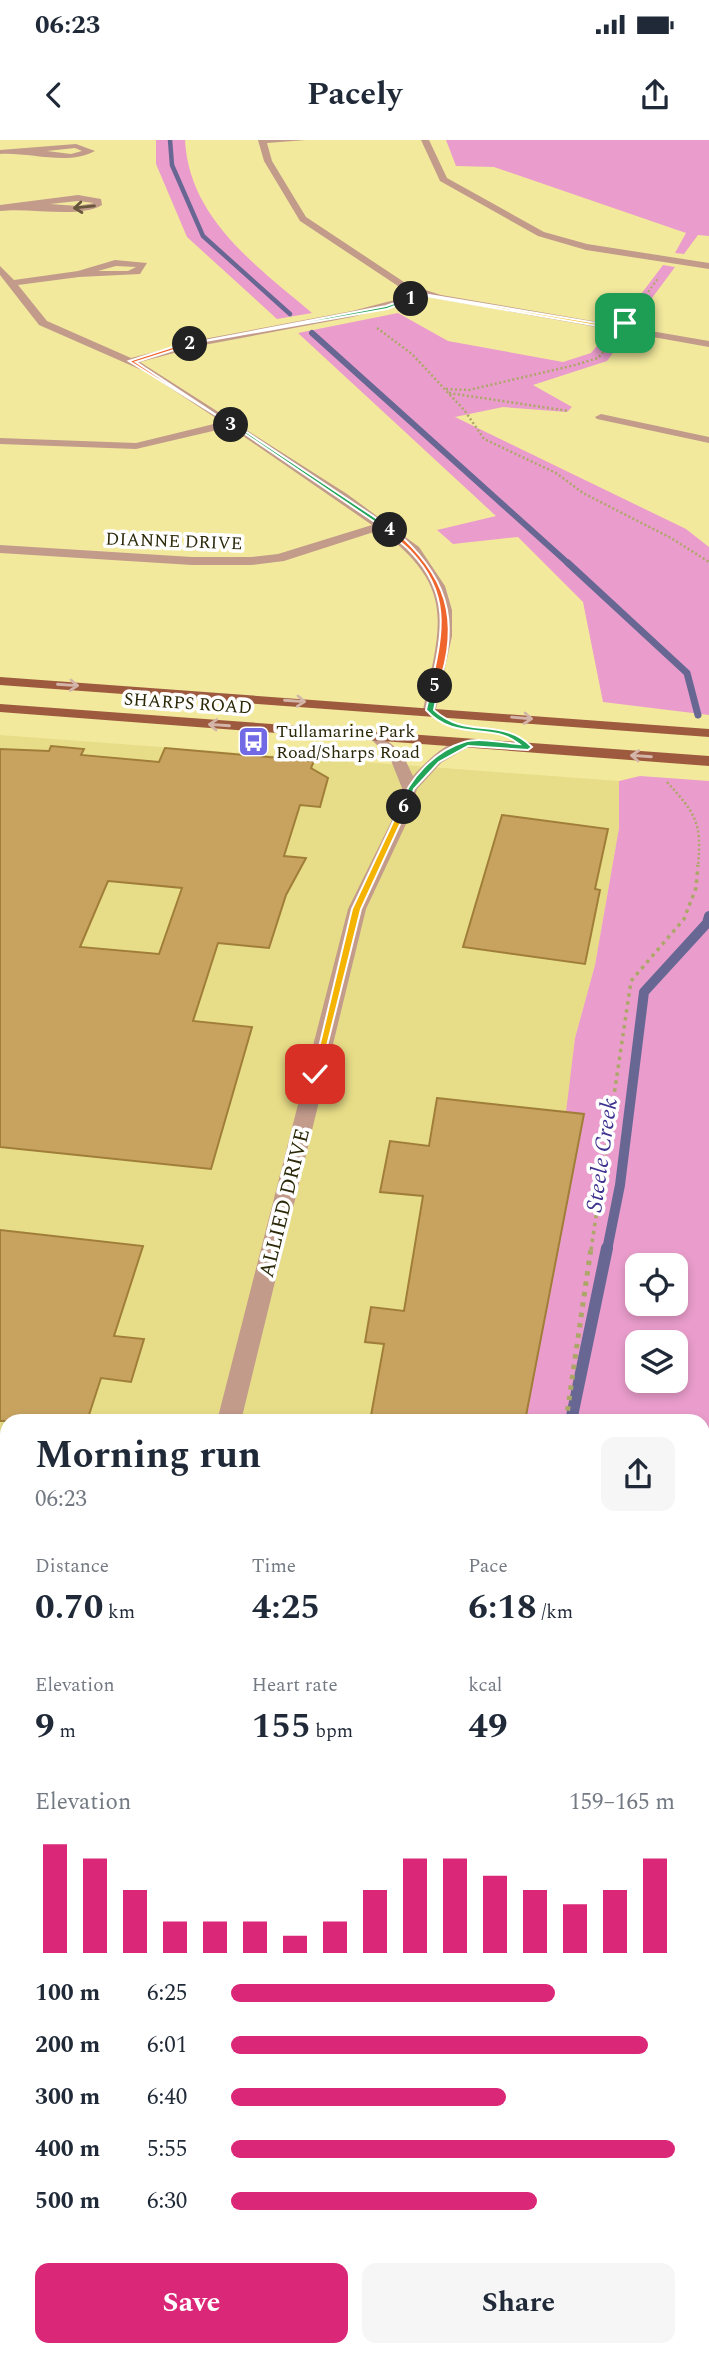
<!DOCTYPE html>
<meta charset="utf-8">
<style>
body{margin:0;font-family:Spectral,serif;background:#f6f6f7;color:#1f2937;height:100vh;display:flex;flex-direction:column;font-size:26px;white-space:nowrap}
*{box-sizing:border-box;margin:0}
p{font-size:23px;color:#747a83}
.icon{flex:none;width:38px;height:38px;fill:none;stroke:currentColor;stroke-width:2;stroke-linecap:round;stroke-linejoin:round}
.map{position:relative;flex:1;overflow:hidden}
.sheet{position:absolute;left:0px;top:1274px;width:710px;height:943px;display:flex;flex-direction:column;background:#fff;border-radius:21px 21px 0 0;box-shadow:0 4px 10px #0003}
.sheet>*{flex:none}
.tools{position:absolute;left:625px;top:1113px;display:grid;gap:14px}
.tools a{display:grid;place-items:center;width:63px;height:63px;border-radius:14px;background:#fff;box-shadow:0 4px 10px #0003;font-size:35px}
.pin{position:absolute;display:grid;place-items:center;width:60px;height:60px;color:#fff;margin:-30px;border-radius:14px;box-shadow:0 4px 10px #0006}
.km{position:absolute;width:35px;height:35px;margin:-18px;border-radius:50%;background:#222;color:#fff;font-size:19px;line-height:35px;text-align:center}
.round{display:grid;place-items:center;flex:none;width:74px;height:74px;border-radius:14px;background:#f6f6f7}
.head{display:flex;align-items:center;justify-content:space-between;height:119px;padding:0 35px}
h1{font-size:38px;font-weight:700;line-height:52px}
.stats{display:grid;grid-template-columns:repeat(3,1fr);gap:10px;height:119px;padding:7px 35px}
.stats div{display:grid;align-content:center}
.stats b{font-size:35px;font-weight:700}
.stats small{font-size:19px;font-weight:400}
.stats p{font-size:19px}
.chart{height:196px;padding:14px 35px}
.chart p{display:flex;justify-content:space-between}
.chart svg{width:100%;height:126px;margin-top:7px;stroke:#db2777;stroke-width:6}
.primary-button{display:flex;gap:14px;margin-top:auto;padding:14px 35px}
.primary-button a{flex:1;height:80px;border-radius:14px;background:#db2777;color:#fff;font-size:28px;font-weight:700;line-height:80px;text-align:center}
.primary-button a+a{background:#f6f6f7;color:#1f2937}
ul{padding:0 35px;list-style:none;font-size:23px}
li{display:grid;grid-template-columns:112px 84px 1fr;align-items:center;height:52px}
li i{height:18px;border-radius:9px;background:#db2777}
.status{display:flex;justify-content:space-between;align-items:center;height:49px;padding:0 35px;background:#fff;direction:ltr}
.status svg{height:19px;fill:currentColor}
header{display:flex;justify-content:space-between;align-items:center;height:91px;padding:0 35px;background:#fff;font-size:32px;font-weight:700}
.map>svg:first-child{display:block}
</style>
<div class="status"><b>06:23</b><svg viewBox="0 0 49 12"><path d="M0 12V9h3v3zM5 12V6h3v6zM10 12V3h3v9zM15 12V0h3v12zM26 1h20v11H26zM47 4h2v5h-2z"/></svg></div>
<header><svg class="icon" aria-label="back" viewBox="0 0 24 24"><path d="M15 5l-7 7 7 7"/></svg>Pacely<svg class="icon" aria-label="share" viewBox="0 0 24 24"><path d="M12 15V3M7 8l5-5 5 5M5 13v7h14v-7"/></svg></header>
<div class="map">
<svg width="709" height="2217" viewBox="0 0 709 2217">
<rect width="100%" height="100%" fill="#f2e99d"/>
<!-- built -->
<path fill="#e7dd88" d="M0 595 619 641V688L595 825 575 898 567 972 584 974 525 1281H7V2210H455L456 2217H0Z
M709 1445V2187L704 2169V1470Z"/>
<!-- green -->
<path fill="#ea9dcc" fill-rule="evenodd" d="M156 0H185C189 79 258 127 312 173L277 179 187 97 156 24Z
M446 0H709V96L698 95 684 114 675 113 686 93 494 27 456 26Z
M663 125 675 127 635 181 623 178Z
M398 173 448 201 563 222 591 213 607 194 625 196 607 221 533 245 572 267 567 272 503 267 455 277 686 389 709 407V575L603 562 583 462 518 397 453 404 437 390 496 376 298 193Z
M640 636 709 641V1445L704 1470V1281H525L583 974 566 972 575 898 595 825 619 688V641ZM637 1125H676V1164H637ZM637 1202H676V1241H637Z
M704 2169 709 2187V2217H456L455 2210H704Z"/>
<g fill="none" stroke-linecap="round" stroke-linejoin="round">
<!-- stream-far5 -->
<path stroke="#686794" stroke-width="4.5" d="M170 0 172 25 203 96 290 174"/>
<!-- stream-far4 -->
<path stroke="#686794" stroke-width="6" d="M312 193 570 425"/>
<!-- stream-far3 -->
<path stroke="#686794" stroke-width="7" d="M568 423 687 533 698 575"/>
<!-- stream-far2 -->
<path stroke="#686794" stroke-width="10" d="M607 1110 620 1045 644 852 707 783 709 776"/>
<!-- stream-far1 -->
<path stroke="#686794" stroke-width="12" d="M571 1281 607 1108"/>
<!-- stream -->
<path stroke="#686794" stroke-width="15" d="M530 2210 531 2217"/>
</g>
<!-- building -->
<path fill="#c7a35f" stroke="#a07e39" stroke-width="2" fill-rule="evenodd" d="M51 606 84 609 81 615 159 622 165 608 314 621 311 628 328 638 320 667 300 665 284 716 306 718 286 755 269 808 218 803 193 881 252 887 211 1029 0 1007V609L49 611ZM108 741 182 748 159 814 80 807Z
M502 675 608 689 595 749 600 750 585 824 463 807Z
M437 958 584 974 525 1281H370L384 1204 365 1202 371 1167 404 1171 423 1056 380 1052 390 1001 429 1006Z
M0 1090 143 1106 114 1196 144 1199 131 1242 101 1238 87 1281H0Z"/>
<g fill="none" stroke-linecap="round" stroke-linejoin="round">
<!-- path-far4 -->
<path stroke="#ada669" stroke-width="2" stroke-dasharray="2 2.5" stroke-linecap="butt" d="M635 170 659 137"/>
<!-- path-far3 -->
<path stroke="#ada669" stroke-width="2.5" stroke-dasharray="2 2.5" stroke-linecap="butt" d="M377 188 412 214 465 271 484 299 556 333 583 353 671 398 709 422
M446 249 469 250 575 225 598 218 609 205
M449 253 569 271
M667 642C696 674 702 683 698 726"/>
<!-- path-far2 -->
<path stroke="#ada669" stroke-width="3.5" stroke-dasharray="3.5 4.5" stroke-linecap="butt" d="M591 1110 631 841 684 779 696 748 698 725"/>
<!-- path-far1 -->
<path stroke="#ada669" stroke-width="5" stroke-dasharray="4.5 6" stroke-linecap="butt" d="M566 1281 591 1108"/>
<!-- path -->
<path stroke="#ada669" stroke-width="6" stroke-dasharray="5 8" stroke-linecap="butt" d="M502 2210 503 2217"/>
<!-- street -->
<path fill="#c29b8b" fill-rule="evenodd" d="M258 0H306L267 3 272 21 306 77 407 144 441 155 709 201V207L428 157 352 177 204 205 140 222 347 354 419 407 445 446 452 470V496L435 573 430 574 423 570C440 485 458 449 380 390L284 421 251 425H192L0 413V405L192 417H251L278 414 372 385 230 287 136 309 0 304V298L136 303 222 282 146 232 39 185 0 135V126L14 140 78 131 115 120 147 123 140 134 79 137 18 145 47 181 131 218 204 199 352 171 418 154 401 148 300 81 264 21ZM116 126 136 127 128 131H98Z
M421 0H429L447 38 544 92 587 104 709 123V129L586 110 538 96 440 41Z
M76 4 95 11C68 26 30 12 0 14V10ZM75 8 82 11 71 14 47 11Z
M78 55 101 59 102 65C78 79 30 67 0 71V65ZM78 61 94 63 78 66 50 64Z
M601 274 709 297V303L597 279 595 277Z
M377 592 402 613 413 636C426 622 451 595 472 600L475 603 441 623 417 649 407 682 366 769 241 1281H217L348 769 391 682 402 648 390 618 369 597Z
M7 2155V2210H13L0 2217V2158Z"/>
<!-- primary -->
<path fill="#9e5a3f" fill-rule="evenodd" d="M0 537 709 589V597L0 545Z
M0 564 709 616V626L0 572Z"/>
</g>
<!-- one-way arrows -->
<defs><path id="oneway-shaft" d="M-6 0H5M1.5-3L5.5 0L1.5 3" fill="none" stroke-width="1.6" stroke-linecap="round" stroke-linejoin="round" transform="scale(1.75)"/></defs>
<use stroke="#68573d" href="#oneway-shaft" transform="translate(84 67) rotate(174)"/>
<g stroke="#d3b5a9">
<use href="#oneway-shaft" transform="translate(68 545) rotate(4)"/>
<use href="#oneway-shaft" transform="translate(295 561) rotate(4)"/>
<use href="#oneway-shaft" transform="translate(522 578) rotate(5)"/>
<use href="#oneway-shaft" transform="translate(219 585) rotate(-176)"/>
<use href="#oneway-shaft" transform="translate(641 616) rotate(-176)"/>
</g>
<!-- split-1 -->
<path fill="#f5b400" stroke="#fff" stroke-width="2" d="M423 154 620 187 623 182 628 183 621 190 426 156 408 159Z"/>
<!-- split-2 -->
<path fill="#22a559" stroke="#fff" stroke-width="2" d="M409 158 414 159 387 169 188 204 386 166Z"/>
<!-- split-3 -->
<path fill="#f0652b" stroke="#fff" stroke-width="2" d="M188 202 193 204 136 222 233 286 129 221Z"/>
<!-- split-4 -->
<path fill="#22a559" stroke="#fff" stroke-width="2" d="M229 283H233L394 390 388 391Z"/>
<!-- split-5 -->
<path fill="#f0652b" stroke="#fff" stroke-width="2" d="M393 389C446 434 462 479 438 547L431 546C442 494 452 455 411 412 404 404 394 398 387 390Z"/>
<!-- split-6 -->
<path fill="#22a559" stroke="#fff" stroke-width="2" d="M432 544 439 546 434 570C467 600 501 576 532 607L528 610 468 606 439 622 414 649 408 667 404 669 399 667C409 639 434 611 464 602 479 597 504 603 519 604 491 581 456 603 426 570Z"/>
<!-- split-7 -->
<path fill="#f5b400" stroke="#fff" stroke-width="2" d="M401 665 408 667 361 769 320 934 312 937 352 769Z"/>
<!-- icons -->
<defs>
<symbol id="bus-square" viewBox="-11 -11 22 22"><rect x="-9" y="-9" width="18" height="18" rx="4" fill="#726ae4" stroke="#fff"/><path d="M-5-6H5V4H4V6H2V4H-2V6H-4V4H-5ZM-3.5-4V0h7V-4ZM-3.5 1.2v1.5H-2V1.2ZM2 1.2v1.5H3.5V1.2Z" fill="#fff"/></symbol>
</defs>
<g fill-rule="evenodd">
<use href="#bus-square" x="236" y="584" width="35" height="35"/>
</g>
<g text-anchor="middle" stroke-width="7" stroke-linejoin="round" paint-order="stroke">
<!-- far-street labels -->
<g font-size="18" fill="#2c2909" stroke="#fff">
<text transform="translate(174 401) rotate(2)" y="6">DIANNE DRIVE</text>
<text transform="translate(188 563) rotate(4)" y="6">SHARPS ROAD</text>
</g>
<!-- far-poi labels -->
<g font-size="18" fill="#2c2909" stroke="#fff" text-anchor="start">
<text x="276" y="597">Tullamarine Park<tspan x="276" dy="21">Road/Sharps Road</tspan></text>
</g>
<!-- street labels -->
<g font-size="21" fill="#2c2909" stroke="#fff">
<text transform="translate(284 1063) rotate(-76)" y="7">ALLIED DRIVE</text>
</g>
<!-- water labels -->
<g font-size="23" font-style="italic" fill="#3e3490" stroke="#fff">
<text transform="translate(601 1015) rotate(-82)" y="8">Steele Creek</text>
</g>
</g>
</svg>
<div class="tools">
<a><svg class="icon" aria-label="locate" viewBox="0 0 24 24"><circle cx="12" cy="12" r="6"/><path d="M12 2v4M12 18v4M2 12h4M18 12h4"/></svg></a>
<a><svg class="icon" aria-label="layers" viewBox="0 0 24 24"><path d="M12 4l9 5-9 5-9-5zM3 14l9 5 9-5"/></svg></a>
</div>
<div class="pin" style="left:625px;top:183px;background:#1e9e55"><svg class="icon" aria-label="arrive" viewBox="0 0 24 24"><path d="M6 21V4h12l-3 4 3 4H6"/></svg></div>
<div class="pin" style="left:315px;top:934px;background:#d93025"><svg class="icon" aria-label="check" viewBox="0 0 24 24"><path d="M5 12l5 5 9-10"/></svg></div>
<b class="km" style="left:411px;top:159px">1</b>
<b class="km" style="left:190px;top:204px">2</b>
<b class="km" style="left:231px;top:285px">3</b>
<b class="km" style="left:390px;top:390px">4</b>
<b class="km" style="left:435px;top:546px">5</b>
<b class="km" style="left:404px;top:667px">6</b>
<section class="sheet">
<div class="head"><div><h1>Morning run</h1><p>06:23</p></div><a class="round"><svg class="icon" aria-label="share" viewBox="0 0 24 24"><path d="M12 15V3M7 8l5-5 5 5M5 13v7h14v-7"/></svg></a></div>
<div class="stats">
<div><p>Distance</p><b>0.70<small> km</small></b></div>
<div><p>Time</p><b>4:25</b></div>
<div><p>Pace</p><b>6:18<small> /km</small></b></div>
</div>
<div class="stats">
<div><p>Elevation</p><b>9<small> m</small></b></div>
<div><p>Heart rate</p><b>155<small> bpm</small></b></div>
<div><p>kcal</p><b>49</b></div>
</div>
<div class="chart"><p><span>Elevation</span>159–165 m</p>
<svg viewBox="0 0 160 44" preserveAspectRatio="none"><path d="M5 44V6M15 44V11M25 44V22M35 44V33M45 44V33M55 44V33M65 44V38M75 44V33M85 44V22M95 44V11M105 44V11M115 44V17M125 44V22M135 44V27M145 44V22M155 44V11"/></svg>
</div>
<ul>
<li><b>100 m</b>6:25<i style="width:73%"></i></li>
<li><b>200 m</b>6:01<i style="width:94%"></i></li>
<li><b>300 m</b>6:40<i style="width:62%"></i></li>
<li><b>400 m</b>5:55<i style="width:100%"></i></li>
<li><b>500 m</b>6:30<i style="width:69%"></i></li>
</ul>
<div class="primary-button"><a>Save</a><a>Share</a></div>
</section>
</div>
